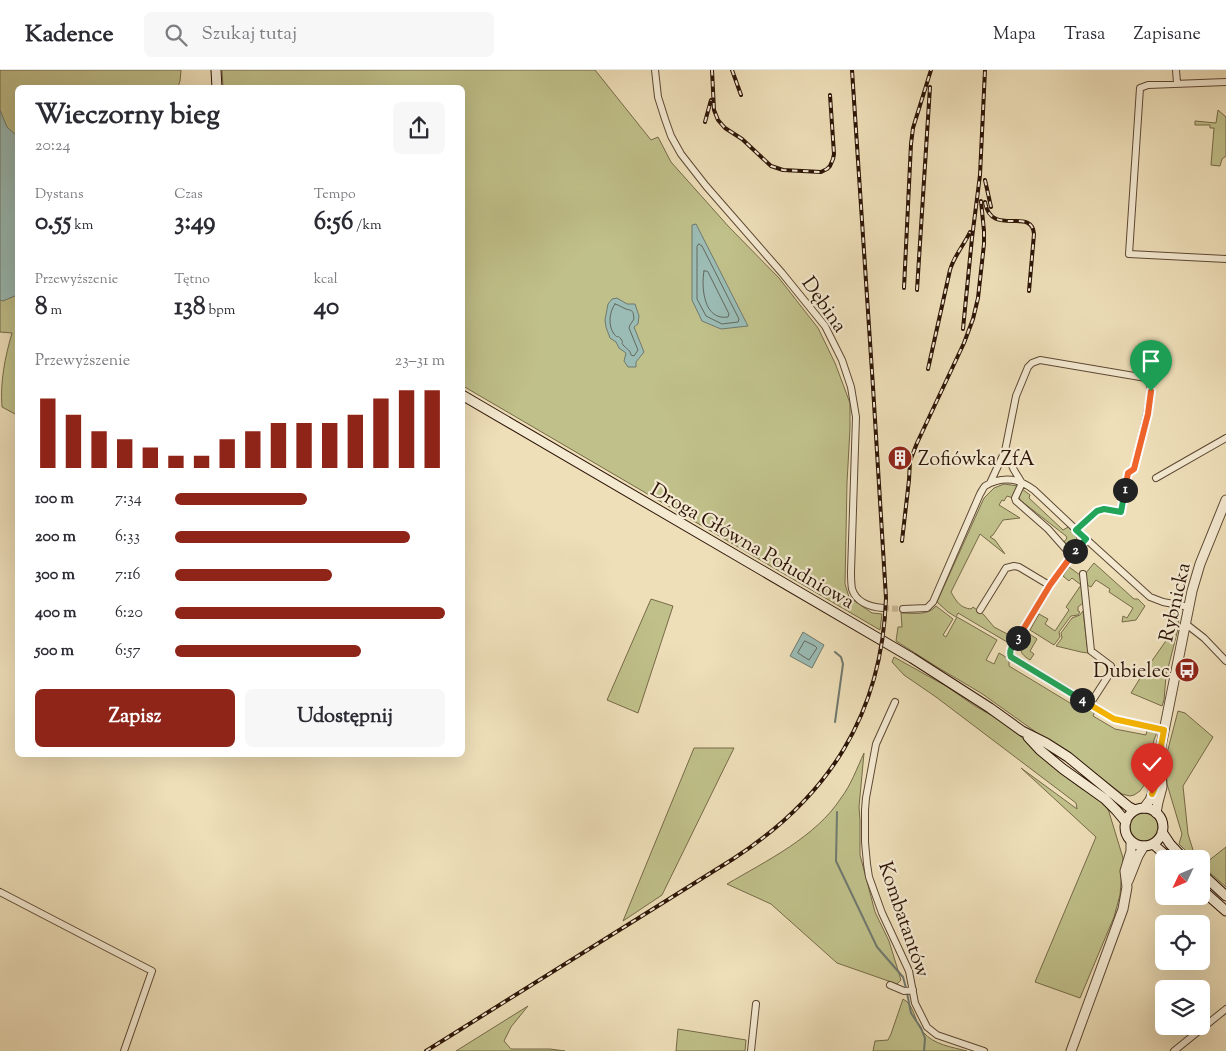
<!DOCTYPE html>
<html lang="pl">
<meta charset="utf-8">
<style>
body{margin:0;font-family:"Sorts Mill Goudy",serif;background:#f7f7f7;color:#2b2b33;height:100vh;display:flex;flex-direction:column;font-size:19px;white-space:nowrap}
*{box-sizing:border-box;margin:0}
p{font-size:16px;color:#7c7c81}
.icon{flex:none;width:28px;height:28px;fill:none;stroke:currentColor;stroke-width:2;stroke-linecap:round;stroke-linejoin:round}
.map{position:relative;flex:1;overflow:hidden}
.panel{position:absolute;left:15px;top:15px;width:450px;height:672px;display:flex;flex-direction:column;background:#fff;border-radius:8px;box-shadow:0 5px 20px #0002}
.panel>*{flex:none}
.needle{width:32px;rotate:226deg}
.fabs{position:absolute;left:1155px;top:780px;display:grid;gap:10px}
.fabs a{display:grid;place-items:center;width:55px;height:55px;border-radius:8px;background:#fff;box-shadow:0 5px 20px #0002;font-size:25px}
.pin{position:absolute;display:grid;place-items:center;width:42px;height:42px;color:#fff;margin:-51px -21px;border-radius:50% 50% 50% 0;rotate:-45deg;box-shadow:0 0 5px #0007}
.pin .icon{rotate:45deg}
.km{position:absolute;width:25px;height:25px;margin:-12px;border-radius:50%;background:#222;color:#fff;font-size:14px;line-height:25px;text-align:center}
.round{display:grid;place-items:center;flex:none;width:52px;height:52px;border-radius:8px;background:#f7f7f7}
.headline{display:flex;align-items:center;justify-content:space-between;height:85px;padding:0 20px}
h1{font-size:28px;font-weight:700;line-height:38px}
.figures{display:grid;grid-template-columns:repeat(3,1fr);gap:8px;height:85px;padding:5px 20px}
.figures div{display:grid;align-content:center}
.figures b{font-size:25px;font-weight:700}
.figures small{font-size:14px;font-weight:400}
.figures p{font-size:14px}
.chart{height:140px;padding:10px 20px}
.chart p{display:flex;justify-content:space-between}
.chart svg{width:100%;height:90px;margin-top:5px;stroke:#8f2418;stroke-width:6}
.button{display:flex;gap:10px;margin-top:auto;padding:10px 20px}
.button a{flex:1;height:58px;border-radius:8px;background:#8f2418;color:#fff;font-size:20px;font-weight:700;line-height:58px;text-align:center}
.button a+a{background:#f7f7f7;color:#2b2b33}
ul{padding:0 20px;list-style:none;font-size:16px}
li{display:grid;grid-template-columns:80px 60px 1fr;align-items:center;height:38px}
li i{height:12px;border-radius:6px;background:#8f2418}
header{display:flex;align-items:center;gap:30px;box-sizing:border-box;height:70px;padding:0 25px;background:#fff;border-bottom:1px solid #e1e1e2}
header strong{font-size:24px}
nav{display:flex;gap:28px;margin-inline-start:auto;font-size:18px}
.search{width:350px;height:45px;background:#f7f7f7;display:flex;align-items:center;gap:12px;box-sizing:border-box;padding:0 18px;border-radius:8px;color:#7c7c81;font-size:19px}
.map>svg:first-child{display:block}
</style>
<header>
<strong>Kadence</strong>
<div class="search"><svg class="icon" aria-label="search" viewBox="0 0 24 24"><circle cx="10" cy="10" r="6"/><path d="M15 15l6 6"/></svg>Szukaj tutaj</div>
<nav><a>Mapa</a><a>Trasa</a><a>Zapisane</a></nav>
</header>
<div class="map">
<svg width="1226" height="981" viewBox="0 0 1226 981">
<rect width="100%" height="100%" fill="#eedfb9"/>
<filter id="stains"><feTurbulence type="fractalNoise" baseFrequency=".004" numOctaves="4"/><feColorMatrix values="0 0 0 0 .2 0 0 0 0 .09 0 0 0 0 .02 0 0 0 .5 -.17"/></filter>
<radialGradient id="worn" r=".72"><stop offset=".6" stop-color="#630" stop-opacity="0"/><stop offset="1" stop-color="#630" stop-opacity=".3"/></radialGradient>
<!-- green -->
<path fill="#c0c08a" stroke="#766a48" d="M0 0H181L180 11 178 17 18 18 17 345 2 337C0 312 5 287 12 263L0 262Z
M222 0H595L651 70 658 67 671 92 729 157 779 208 818 258 835 293 850 333V358L847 413 845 514 849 527 872 543 882 544 880 560 463 316 462 18 223 17Z
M1218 40 1226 47V86L1222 89 1220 96 1211 95 1214 58H1210V55H1195V51L1216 53Z
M1004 414 1018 416 1013 428 1007 426 1004 431 1002 430 999 435 1020 448 1003 450 993 465 990 467 995 470 1005 484 980 464 951 522C956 531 960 538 971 539L973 537 984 545 994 557 1011 566 1007 572 958 543 956 547 948 542 937 532 984 428 994 418Z
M1022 419 1030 425 1029 428 1063 460 1068 457 1076 465 1077 469 1073 476H1069L1064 472 1067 468 1066 466 1020 430 1019 426Z
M1094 493 1134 529H1138L1145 536 1136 550 1122 552 1123 546 1127 548 1133 538 1109 522 1110 519 1096 510 1091 517 1087 515 1085 504Z
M1069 497 1080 505 1083 533 1078 537V541L1080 542 1078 545 1071 546 1059 562 1060 567 1054 575 1030 560 1039 544 1048 549 1045 554 1055 561 1069 540 1066 537 1081 515 1072 508 1069 511 1063 506Z
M651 529 673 536 638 643 607 630Z
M936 536 953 549 943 565 946 567 957 547 997 570 986 590 994 594 999 583 1009 589V596L1080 639 1082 633 1095 641 1093 646 1115 659 1146 665 1147 660 1157 662 1154 670 1145 714 1140 721 1134 725 1130 726 1122 724 1068 682 1040 665 981 623 937 597 896 571 898 557H902L901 543C913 543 928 546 936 536Z
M1170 540 1175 542 1178 545 1179 555 1166 606 1164 630 1162 636 1131 623 1142 605 1177 555 1166 545Z
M1083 541 1088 583 1081 582 1056 576 1062 568 1061 563 1072 548 1080 545Z
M1028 563 1037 569 1030 581 1034 584 1030 590C1015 581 1021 575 1028 563Z
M894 587 946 616 975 636 1003 652 1036 679 1063 705 1082 719 1105 732 1109 742 1123 788 1120 825 1114 847 1080 928 1035 912 1096 767 1021 698 1077 739 1076 733 936 627 904 605 892 592Z
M1178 641 1185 643 1213 667 1183 716 1188 764 1193 780 1199 786 1207 792 1226 777V817L1201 795V789H1194L1179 774 1182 764 1167 714 1166 687Z
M694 678H734L662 825 623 851Z
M864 683 859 737 860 750V785L875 842 889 871 901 910 897 914 837 893 771 834 727 814C766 791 816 767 841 728 851 715 857 698 864 683Z
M1130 757a14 14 0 1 1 28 0a14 14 0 1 1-28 0Z
M903 929C915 935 914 952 923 962 934 975 952 977 967 981H873L875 971 888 970 891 964Z
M528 936 511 957 504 971 511 979H550L565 981H456Z
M678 959 746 970 745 981H676Z"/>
<!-- water -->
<path fill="#9bbcb5" stroke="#6f796f" d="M0 40 7 57 18 67 17 225 3 231 0 230Z
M696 154 748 256 721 259 702 251 692 230V155Z
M617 228 627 234H635L639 246 638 254 634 257 644 282 636 292V297H628L624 291 626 283 619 278 616 272 610 268 606 257 605 250 608 234 612 229Z
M803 562 824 575 812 598 790 586Z"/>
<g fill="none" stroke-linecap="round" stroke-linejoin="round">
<!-- shore -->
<path stroke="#64685e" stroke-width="1" d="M699 174 702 176 739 249 738 252 722 254 706 246 697 229V177Z
M704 201H707L708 202 729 244 728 247C704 251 701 218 704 201Z
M615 234C619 235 621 237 626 239 633 241 633 240 634 249L630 255 629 258 638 280 634 286 631 285C630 280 628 280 624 276 619 270 625 275 621 269 616 263 619 270 614 264 608 256 609 242 615 234Z
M805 571 815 576 817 578 809 590 798 583Z"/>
<!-- stream -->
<path stroke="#6f796f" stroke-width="2" d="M835 652 843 594 841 587 835 582
M837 742 836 791 877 877 903 907 906 918
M907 923 911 943 921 958 925 968 924 981"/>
<!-- minor-tunnel -->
<path stroke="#c7b795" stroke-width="6" stroke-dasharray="6 3" stroke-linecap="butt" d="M883 538 903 539"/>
<defs>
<path id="minor" d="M655 0 658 27 665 49 671 66 681 84 706 116 782 203 825 256 842 290 851 317 856 347 851 502C851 507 851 513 852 519 856 532 870 537 883 538
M1176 0 1177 13
M1226 12 1148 15 1140 18 1129 184 1226 189
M1005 381 1014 400 1022 413 1015 428 1016 431 1048 459 1071 485
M1156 408 1226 368
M990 413 1005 381 1016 326 1028 297 1032 293 1040 290 1146 308 1150 314 1151 321 1147 344 1134 399 1128 403 1121 442 1104 439 1097 441 1076 460
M1083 504 1091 581 1111 596 1112 600 1090 634 1015 589 1011 587 1010 584 1013 576C1035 539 1056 501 1086 469
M903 539 927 538 933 532 980 424C982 421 983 418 985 416 988 414 992 412 996 411 1011 407 1022 411 1034 420L1086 469 1150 527 1163 532 1189 537
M980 540 1006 498 1014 496 1019 497 1049 515
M1186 554 1204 568 1226 591
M895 632 876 674 866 728 865 740V772L867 794 869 807 882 843 909 901 915 933 927 957 937 965 984 981
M1090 634 1114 649 1164 660
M0 822 152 901 124 981
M890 915 904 921 913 920
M751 981 756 934
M1174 981 1226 939"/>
<path id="tertiary" d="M1144 738 1150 730 1160 705
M1156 743 1158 732 1162 717 1160 693 1161 676 1192 521 1200 494 1226 430
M1128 811 1138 786 1144 776
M1071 981 1123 839 1127 817 1125 801 1131 781V772"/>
<path id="secondary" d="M216 0 217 18
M462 325 912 588 990 638 1022 661 1046 673 1068 687 1129 737 1135 740
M1028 667 1040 680 1063 699 1105 729 1116 740 1126 752
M1125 757a19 19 0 1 1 38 0a19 19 0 1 1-38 0Z
M1162 762 1170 774 1184 789
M1153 774 1170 789
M1201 803 1226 826
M1201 819 1226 841"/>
</defs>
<!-- minor casing -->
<use href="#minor" stroke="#5d4834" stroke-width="8"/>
<!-- tertiary casing -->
<use href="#tertiary" stroke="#5d4834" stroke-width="11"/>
<!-- secondary casing -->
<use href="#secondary" stroke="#2d1507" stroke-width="11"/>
<!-- minor -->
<use href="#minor" stroke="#f4ead2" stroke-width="6"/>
<!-- tertiary -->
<use href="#tertiary" stroke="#f4ead2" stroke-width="9"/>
<!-- secondary -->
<use href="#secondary" stroke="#f4ead2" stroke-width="9"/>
<defs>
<path id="rail" d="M712 0 714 40 718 50 725 58 742 69 771 96 783 100 821 102 827 99 830 96 833 89 834 84 830 25
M732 0 741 25
M705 52 711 30
M985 110 991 137
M985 132C991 168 1032 136 1034 164L1029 221
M904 218 911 74 913 58 931 0
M917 220 930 17
M963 259 972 168 980 105 985 0
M928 299 950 200C954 186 964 175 970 162
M902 471 909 410 910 391 917 373 964 273 973 249 978 228 984 174V161L981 131
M426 981 733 789C829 727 882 644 886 528L873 317 852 0"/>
</defs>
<!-- rail casing -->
<use href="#rail" stroke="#2d1507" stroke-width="4"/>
<!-- rail -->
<use href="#rail" stroke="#f4ead2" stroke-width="2" stroke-dasharray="5.5" stroke-linecap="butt"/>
</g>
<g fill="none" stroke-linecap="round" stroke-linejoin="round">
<defs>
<path id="split-1" d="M1125 420 1128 403 1134 399 1148 344 1151 321"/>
<path id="split-2" d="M1075 481 1086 469 1076 460 1097 441 1104 439 1121 442 1125 420"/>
<path id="split-3" d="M1018 568 1050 515 1075 481"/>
<path id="split-4" d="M1018 568C1014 573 1008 580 1011 587L1082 630"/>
<path id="split-5" d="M1082 630 1114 649 1164 660 1161 676"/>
<path id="split-6" d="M1152 724 1160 705V688L1161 676"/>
</defs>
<!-- split-1 casing -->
<use href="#split-1" stroke="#fff" stroke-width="10"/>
<!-- split-2 casing -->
<use href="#split-2" stroke="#fff" stroke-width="10"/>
<!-- split-3 casing -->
<use href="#split-3" stroke="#fff" stroke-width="10"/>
<!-- split-4 casing -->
<use href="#split-4" stroke="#fff" stroke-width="10"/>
<!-- split-5 casing -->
<use href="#split-5" stroke="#fff" stroke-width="10"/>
<!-- split-6 casing -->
<use href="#split-6" stroke="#fff" stroke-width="10"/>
<!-- split-1 -->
<use href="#split-1" stroke="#f0652b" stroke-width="6"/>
<!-- split-2 -->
<use href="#split-2" stroke="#22a559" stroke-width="6"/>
<!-- split-3 -->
<use href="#split-3" stroke="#f0652b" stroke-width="6"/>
<!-- split-4 -->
<use href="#split-4" stroke="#22a559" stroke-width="6"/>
<!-- split-5 -->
<use href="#split-5" stroke="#f5b400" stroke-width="6"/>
<!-- split-6 -->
<use href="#split-6" stroke="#f5b400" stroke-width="6"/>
</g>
<!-- icons -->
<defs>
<symbol id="building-disc" viewBox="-11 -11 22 22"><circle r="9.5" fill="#8f2418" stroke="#f4ead2"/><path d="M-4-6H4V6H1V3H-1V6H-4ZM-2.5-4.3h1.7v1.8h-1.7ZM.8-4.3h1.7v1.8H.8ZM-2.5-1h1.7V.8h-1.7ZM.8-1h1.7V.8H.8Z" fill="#fff"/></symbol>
<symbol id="bus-disc" viewBox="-11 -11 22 22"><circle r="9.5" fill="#8f2418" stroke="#f4ead2"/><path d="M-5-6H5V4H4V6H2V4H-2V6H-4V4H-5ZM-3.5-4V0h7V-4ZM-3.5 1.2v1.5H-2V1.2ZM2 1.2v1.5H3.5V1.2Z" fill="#fff"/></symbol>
</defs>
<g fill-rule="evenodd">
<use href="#building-disc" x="886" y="374" width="28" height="28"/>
<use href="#bus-disc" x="1173" y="586" width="28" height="28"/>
</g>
<g text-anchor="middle" stroke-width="4.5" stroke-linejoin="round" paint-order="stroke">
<!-- street labels -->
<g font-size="20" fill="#2d1507" stroke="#f4ead2">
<text transform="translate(825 234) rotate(55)" y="7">Dębina</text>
<text transform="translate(753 475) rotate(30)" y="7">Droga Główna Południowa</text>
<text transform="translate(1174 532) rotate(-77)" y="7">Rybnicka</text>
<text transform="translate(905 849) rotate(71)" y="7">Kombatantów</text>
</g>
<!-- poi labels -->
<g font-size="20" fill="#2d1507" stroke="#f4ead2" text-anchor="start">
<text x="918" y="395">Zofiówka ZfA</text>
<text x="1170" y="607" text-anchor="end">Dubielec</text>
</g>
</g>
<rect width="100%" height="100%" filter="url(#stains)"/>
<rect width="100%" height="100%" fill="url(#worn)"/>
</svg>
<div class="fabs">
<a><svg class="needle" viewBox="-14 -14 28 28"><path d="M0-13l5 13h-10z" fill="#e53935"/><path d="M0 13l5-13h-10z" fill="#7c7c81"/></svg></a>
<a><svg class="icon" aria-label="locate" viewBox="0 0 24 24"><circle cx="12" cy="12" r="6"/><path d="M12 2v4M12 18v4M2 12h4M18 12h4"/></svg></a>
<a><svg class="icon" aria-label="layers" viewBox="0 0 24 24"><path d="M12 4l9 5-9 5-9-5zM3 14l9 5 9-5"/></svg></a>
</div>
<div class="pin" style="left:1151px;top:321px;background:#1e9e55"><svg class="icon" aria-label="arrive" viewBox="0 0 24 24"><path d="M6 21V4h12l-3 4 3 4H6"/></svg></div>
<div class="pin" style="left:1152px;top:724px;background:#d93025"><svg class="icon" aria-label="check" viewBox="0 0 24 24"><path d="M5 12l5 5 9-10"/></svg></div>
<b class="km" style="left:1125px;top:420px">1</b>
<b class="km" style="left:1075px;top:481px">2</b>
<b class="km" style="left:1018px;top:568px">3</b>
<b class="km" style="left:1082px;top:630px">4</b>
<section class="panel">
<div class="headline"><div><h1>Wieczorny bieg</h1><p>20:24</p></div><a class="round"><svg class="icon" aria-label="share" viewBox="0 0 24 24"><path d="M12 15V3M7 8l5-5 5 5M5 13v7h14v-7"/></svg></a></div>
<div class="figures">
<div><p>Dystans</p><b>0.55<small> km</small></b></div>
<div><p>Czas</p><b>3:49</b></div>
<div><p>Tempo</p><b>6:56<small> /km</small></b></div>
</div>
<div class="figures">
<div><p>Przewyższenie</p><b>8<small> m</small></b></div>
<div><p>Tętno</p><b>138<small> bpm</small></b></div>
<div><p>kcal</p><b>40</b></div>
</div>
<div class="chart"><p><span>Przewyższenie</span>23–31 m</p>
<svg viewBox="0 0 160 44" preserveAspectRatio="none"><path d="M5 44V10M15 44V18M25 44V26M35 44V30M45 44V34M55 44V38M65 44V38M75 44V30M85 44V26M95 44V22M105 44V22M115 44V22M125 44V18M135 44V10M145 44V6M155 44V6"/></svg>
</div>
<ul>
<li><b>100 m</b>7:34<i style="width:49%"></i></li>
<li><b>200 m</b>6:33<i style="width:87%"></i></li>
<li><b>300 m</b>7:16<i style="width:58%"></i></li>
<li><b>400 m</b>6:20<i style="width:100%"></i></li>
<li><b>500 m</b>6:57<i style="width:69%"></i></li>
</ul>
<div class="button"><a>Zapisz</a><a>Udostępnij</a></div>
</section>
</div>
